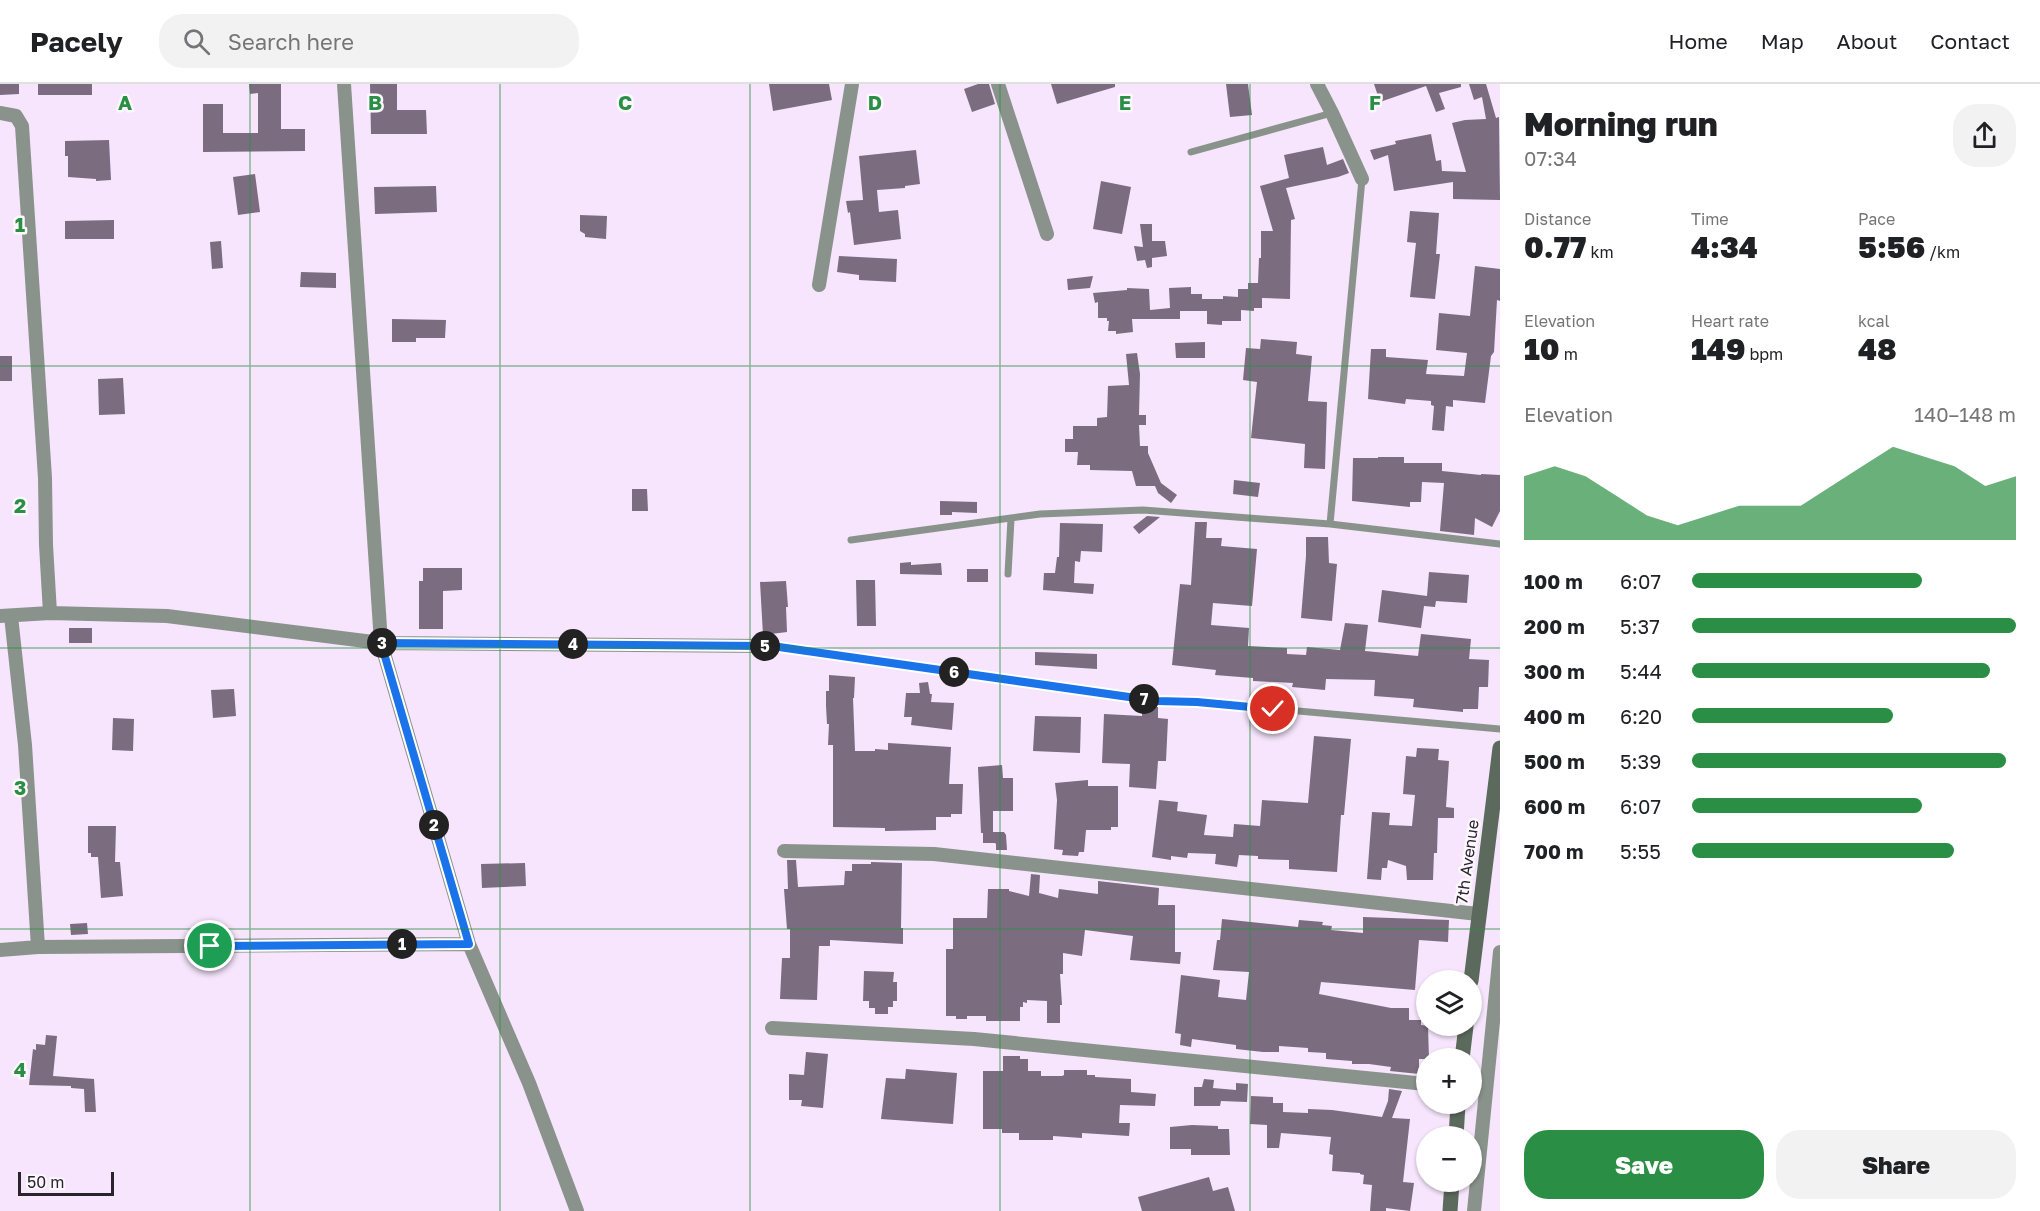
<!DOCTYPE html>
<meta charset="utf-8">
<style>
body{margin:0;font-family:"Golos Text",sans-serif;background:#f2f2f2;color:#202124;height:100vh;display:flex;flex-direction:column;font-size:22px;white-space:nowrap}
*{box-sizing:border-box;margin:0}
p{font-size:20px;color:#757577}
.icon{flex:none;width:33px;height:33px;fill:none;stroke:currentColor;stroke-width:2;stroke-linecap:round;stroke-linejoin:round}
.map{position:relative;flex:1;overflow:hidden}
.panel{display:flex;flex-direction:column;background:#fff;width:540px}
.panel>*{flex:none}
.tools{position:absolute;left:1416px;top:886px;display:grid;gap:12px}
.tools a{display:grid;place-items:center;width:66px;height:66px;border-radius:50%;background:#fff;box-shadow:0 2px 4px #0004;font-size:30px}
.scale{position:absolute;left:18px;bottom:15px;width:96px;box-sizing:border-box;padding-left:6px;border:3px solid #29232c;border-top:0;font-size:16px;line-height:21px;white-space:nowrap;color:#29232c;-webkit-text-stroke:4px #fbf7fc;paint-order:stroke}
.pin{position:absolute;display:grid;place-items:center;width:51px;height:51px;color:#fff;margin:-26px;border:3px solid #fff;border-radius:50%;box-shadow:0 2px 6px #0007}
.km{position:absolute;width:30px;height:30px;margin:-15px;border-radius:50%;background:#222;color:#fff;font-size:16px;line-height:30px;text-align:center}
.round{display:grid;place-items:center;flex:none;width:63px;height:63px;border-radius:24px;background:#f2f2f2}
.headline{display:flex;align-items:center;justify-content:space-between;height:102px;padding:0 24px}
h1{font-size:33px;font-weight:800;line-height:45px}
.figures{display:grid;grid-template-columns:repeat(3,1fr);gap:9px;height:102px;padding:6px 24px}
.figures div{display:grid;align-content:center}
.figures b{font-size:30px;font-weight:800}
.figures small{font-size:16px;font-weight:400}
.figures p{font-size:16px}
.chart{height:168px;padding:12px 24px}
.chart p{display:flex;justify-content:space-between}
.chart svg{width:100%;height:108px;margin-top:6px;fill:#2a8f44;opacity:.7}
.action{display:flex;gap:12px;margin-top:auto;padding:12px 24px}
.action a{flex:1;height:69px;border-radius:24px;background:#2a8f44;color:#fff;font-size:24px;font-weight:800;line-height:69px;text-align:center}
.action a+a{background:#f2f2f2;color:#202124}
ul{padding:0 24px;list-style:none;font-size:20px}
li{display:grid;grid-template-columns:96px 72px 1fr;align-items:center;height:45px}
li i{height:15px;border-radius:8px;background:#2a8f44}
header{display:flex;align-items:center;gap:36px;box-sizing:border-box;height:84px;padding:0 30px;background:#fff;border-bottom:2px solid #e0e0e0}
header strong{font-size:28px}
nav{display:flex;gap:33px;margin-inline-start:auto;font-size:21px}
.search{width:420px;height:54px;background:#f2f2f2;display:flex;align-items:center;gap:15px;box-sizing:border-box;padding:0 21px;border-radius:24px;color:#757577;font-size:22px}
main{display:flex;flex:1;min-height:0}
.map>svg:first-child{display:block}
</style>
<header>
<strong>Pacely</strong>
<div class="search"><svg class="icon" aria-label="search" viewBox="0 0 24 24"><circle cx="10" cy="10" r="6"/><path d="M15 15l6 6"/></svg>Search here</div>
<nav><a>Home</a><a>Map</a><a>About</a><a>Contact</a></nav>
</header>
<main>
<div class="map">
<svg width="1500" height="1127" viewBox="0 0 1500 1127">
<rect width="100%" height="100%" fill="#f6e5fc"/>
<!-- building -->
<path fill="#7b6c80" d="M0 0H19V10L0 11Z
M38 0H92V11H38Z
M249 0H281V45H305V67L203 68V20H223V49H258V9L250 10Z
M370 0H397V26H426L427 50H371Z
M769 0H829L832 16 773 27Z
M978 0H989L995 20 972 28 964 5Z
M1051 0H1115V3L1057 20Z
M1226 0H1248L1252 31 1230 33Z
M1374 0H1461V3L1439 9 1445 25 1436 28 1426 2 1380 18Z
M1469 0H1486L1496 34 1499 33 1500 116 1453 115V98L1394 107 1388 71 1374 76 1370 66 1396 60 1395 57 1431 50 1436 77 1441 76 1442 87 1466 88 1452 39 1465 36 1486 35 1482 13 1474 16Z
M109 56 111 96 96 97V95L68 93V72H65V57Z
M1323 63 1327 81 1343 75 1349 89 1338 93 1286 104 1295 135 1291 136 1290 215 1262 214V224H1254V227L1241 226V237H1222V241L1207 240V227H1180V235H1132L1133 248 1116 250V247H1108L1109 237H1107V234H1098V218L1095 219 1093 209 1127 206V204L1149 205 1150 226 1170 224 1169 204 1191 203V210H1202V215H1223V212L1238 213V205H1248V199H1258L1259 174H1261V147H1273L1260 102 1289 94 1284 71Z
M916 66 920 100 905 102V104L877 106 879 128 898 126 901 155 854 161 850 128 848 129 846 117 863 116 859 72Z
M255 90 260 128 238 131 233 93Z
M1101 97 1131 103 1122 150 1093 145Z
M436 102 437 128 375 130 374 103Z
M1410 127 1439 129 1436 170H1440L1435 215 1410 213 1416 159 1407 158Z
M580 131 607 132 606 155 585 153V150L580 147Z
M114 136V155H65V137Z
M1140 140H1152V157H1165L1167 172 1152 174V183L1147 184 1145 176 1137 177 1134 162 1143 163Z
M221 157 223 184 212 185 210 158Z
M839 172 897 175 896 198 859 196V191L837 188Z
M1475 182 1500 185V217L1497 216 1494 268 1491 272 1485 319 1453 316V323L1446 322 1444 347 1432 346 1434 322 1431 321V317L1406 315 1405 320 1368 315 1371 265H1386V273L1428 276 1426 290 1464 292 1467 269 1436 266 1439 229 1470 232Z
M301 188 336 189V204L300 203Z
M1093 192 1090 204 1068 206 1067 195Z
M392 235 446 236 445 254H416V258H392Z
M1261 255 1297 258 1296 270 1312 272 1308 317 1327 318 1325 385 1304 384 1305 360 1251 354 1257 298 1243 296 1246 264 1260 265Z
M1205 258V274H1176L1175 259Z
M1137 269 1140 290 1139 331H1146V341H1139L1140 362H1148V369L1161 399 1177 411 1171 419 1158 409 1155 402H1136L1132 387 1090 386V381H1077L1078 368H1065V355H1073V342H1097V334L1107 333 1108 302 1129 301 1126 270Z
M0 272H12V297H0Z
M123 294 125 330 99 331 98 295Z
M1378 373H1404V379H1442V387L1481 391V390L1500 391V427L1492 443 1475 434 1474 451 1440 447 1444 399 1422 398 1421 418H1410V423L1352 417 1353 374H1378Z
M1234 396 1260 399 1258 413 1233 410Z
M632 405H647L648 427H632Z
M940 417 977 418V429L952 428V431H940Z
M1147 432 1160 433 1139 450 1133 443Z
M1195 438H1207L1206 454H1222L1221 462 1257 465 1252 522 1213 519 1211 541 1249 544 1248 562 1287 564V570L1306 571 1307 563 1340 566 1345 539 1368 541 1365 567 1418 572 1421 550 1471 555 1469 575 1489 576 1488 603H1479L1478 625H1463V628L1413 623 1414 615 1374 612 1375 596 1326 595 1325 606 1292 603 1293 599 1253 597V594L1215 591 1216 586 1172 581 1180 500 1191 501Z
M1060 439 1103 440 1102 468 1081 467 1080 478 1075 477 1074 499 1094 500 1093 510 1043 506 1044 489H1055L1057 473H1059Z
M1306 453H1328L1329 479 1337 480 1332 537 1301 534 1306 472Z
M911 478V481L941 479 942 491 900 490V479Z
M423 484H462V506L443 507V545H419V497H423Z
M967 485H988V498H967Z
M1429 488 1469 491 1467 519 1436 517 1435 523 1424 522 1421 544 1378 538 1382 506 1427 512Z
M856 496H875L876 542H857Z
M786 497 788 523H786L787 548 763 551 760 498Z
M69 544H92V559H69Z
M1035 568 1097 570V585L1035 581Z
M829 591 855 593 854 614H853L855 667H875V665L888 666V659L951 663 949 700H963L962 730H951V733H936V746L885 747V744L833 743V661H828L829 640H827L826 622V607H829Z
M928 598 930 610H932L931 618 954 619 952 646 911 641 912 633H904L906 609H920L919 599Z
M234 605 236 632 213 634 211 606Z
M1142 622 1158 623V634L1168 635 1166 677H1158L1156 705 1129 703 1130 680 1102 679 1104 630 1142 632Z
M1035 632 1081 633 1080 669 1033 667Z
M113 634 134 635 133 667 112 666Z
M1314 652 1351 655 1344 731H1341L1337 788 1289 785V776L1258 775V772L1239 771 1237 783 1215 780 1216 770 1188 769 1187 774 1171 772V776L1152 773 1159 716 1178 718 1177 727 1207 731 1204 751 1233 753 1234 740 1260 742 1262 716 1308 719Z
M1417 664 1439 665 1438 676 1449 677 1446 723 1454 724V734H1438L1437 769H1434L1433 796H1407L1406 782 1388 776 1387 784H1382L1381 796 1367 795 1372 728 1390 729 1389 741 1412 742 1415 711 1403 710 1406 672 1416 673Z
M1002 681 1003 694H1013V727H993V748H1004L1006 751 1007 766H996V760L995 759H983V749H981L978 683Z
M1088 696V702H1118V743H1111V746H1086L1084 768H1079L1078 772 1062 771 1063 766 1054 765 1057 716 1055 699Z
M88 742H116L115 778H120L123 812 101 814 98 773H91V769H88Z
M787 776H796L798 803 844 801 845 787H852V780H871V778L902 779 901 844H903V860L830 856V862H819L817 916 780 915 782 874H790V845H787L784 805H788Z
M525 779 526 802 482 804 481 780Z
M1031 790 1040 791 1039 809 1058 814 1059 805 1098 810V797L1159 804 1158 821H1175V868H1181L1180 880 1130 876 1133 852 1085 846 1082 872 1063 869V890H1060L1062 921H1060V939H1047V917L1027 916V919L1023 918V923H1020V937H986V932H967V935H956V932H946V865H953V834H987L988 805H1009V807L1029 812Z
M1363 833 1449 836 1448 858 1419 856 1415 906 1321 898 1319 910 1391 924H1409V936H1421V941L1428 942 1429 975H1419V990L1390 987 1391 983 1369 980H1352V977L1326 975V969L1308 968V964L1279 962V968H1263L1236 965V961L1192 955 1191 963 1180 961 1181 950 1175 949 1181 891 1220 896 1218 913 1246 916 1249 888 1213 886 1217 856H1220L1222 835 1298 843 1299 836 1323 838 1322 841 1332 842 1331 846 1363 849Z
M87 839 88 850 71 851 70 840Z
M864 887 894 888 893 898H897V917H893V923H888V930H875V924H869V917H863Z
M46 951 57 952 53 992 94 995 96 1028H85L84 1005 71 1004V1002L29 1001 33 965 36 966V960L45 961Z
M806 968 828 970 823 1024 801 1022 802 1016H789V990L804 991Z
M1003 972H1020V975H1028V987H1041V992H1062L1064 991V986H1087V991H1095V993L1131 995V1008L1156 1010 1155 1022 1120 1021 1119 1039H1130L1129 1052 1082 1049V1054L1053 1052V1056H1019V1049H1002V1045H983V987H1003Z
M906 985 957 989 953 1040 881 1035 886 994 905 995Z
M1204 995 1214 996 1213 1004 1236 1006V999L1248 1000 1247 1018 1221 1017 1220 1022H1194V1003H1202Z
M1389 1005 1402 1007 1392 1034 1410 1035 1403 1098 1414 1099 1410 1127 1386 1124V1127H1370L1372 1101 1363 1100 1364 1091 1360 1090V1089L1332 1087 1333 1071 1329 1070 1331 1053 1281 1049 1279 1064H1267V1041L1250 1040 1251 1012 1273 1013V1019H1283V1028L1308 1029V1025L1332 1026 1382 1033 1388 1017Z
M1192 1041 1218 1042V1045H1229L1230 1071H1191V1065H1170V1043Z
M1209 1093 1213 1107 1228 1103 1235 1127H1142L1138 1113Z"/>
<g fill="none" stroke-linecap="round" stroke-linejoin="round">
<!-- lane -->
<path stroke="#8a938b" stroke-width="7" d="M1191 68 1332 29
M1330 440 1362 95
M851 456 1040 430 1143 426 1330 440 1500 460
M1008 490 1011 435
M772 562 1157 617 1197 618 1500 645"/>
<!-- street -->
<path stroke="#8a938b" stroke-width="14" d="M344 0 381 559 469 860 529 999 577 1127
M998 0 1047 150
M1317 0 1332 29 1362 95
M0 29 16 32 22 42 45 394 46 461 50 529
M819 201 852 0
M0 532 50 529 167 532 381 559 772 562
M11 532 25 661 38 863
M784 767 934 770 1478 830
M0 866 38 863 469 860
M772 944 974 955 1426 1000
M1474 1127 1500 868"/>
<!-- secondary -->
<path stroke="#5c695d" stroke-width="15" d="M1471 897 1500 664
M1462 975 1466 942
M1456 1053 1458 1020
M1450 1127 1452 1098"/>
</g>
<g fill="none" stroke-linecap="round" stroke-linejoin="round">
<defs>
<path id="route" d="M210 862 469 860 381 559 772 562 1157 617 1197 618 1273 625"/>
</defs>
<!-- route casing -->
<use href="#route" stroke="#fff" stroke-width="12"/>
<!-- route -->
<use href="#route" stroke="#1a73e8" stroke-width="8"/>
</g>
<!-- grid -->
<path fill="none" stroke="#2a8f44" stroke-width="1.5" stroke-opacity="0.55" d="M250 0V1127M500 0V1127M750 0V1127M1000 0V1127M1250 0V1127M0 282H1500M0 564H1500M0 845H1500"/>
<g text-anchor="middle" stroke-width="5" stroke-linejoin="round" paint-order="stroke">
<!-- street labels -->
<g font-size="16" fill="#29232c" stroke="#fbf7fc">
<text transform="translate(1467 778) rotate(-82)" y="6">7th Avenue</text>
</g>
</g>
<g font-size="20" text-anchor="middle" font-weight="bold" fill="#2a8f44" stroke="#fbf7fc" stroke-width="5" stroke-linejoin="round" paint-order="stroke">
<text x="125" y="26">A</text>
<text x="375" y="26">B</text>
<text x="625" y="26">C</text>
<text x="875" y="26">D</text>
<text x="1125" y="26">E</text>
<text x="1375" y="26">F</text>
<text x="20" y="148">1</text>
<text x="20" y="429">2</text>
<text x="20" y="711">3</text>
<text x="20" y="993">4</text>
</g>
</svg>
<div class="tools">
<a><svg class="icon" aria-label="layers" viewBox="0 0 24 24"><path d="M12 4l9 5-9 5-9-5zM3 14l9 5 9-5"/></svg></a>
<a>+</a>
<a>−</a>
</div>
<div class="scale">50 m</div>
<div class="pin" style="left:210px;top:862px;background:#1e9e55"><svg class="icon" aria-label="arrive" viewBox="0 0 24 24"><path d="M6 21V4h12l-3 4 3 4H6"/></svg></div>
<div class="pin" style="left:1273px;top:625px;background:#d93025"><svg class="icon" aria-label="check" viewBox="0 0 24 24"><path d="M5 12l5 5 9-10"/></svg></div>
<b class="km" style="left:402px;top:860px">1</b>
<b class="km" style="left:434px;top:741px">2</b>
<b class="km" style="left:382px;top:559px">3</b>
<b class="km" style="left:573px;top:560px">4</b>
<b class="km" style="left:765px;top:562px">5</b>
<b class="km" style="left:954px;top:588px">6</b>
<b class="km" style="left:1144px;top:615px">7</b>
</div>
<section class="panel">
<div class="headline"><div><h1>Morning run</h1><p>07:34</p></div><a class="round"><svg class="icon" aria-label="share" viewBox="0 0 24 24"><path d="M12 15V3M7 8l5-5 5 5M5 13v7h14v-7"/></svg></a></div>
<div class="figures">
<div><p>Distance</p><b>0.77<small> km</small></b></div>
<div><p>Time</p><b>4:34</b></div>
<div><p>Pace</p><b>5:56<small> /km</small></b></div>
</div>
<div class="figures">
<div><p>Elevation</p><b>10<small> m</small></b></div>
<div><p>Heart rate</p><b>149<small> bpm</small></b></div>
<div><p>kcal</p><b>48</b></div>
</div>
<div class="chart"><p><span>Elevation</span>140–148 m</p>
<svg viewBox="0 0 160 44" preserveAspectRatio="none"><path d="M0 44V18L10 14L20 18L30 26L40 34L50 38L60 34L70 30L80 30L90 30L100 22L110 14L120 6L130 10L140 14L150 22L160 18V44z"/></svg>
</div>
<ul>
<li><b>100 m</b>6:07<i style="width:71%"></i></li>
<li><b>200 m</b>5:37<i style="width:100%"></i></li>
<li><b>300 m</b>5:44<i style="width:92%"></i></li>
<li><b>400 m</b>6:20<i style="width:62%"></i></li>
<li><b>500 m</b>5:39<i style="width:97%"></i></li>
<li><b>600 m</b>6:07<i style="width:71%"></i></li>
<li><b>700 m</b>5:55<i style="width:81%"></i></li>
</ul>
<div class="action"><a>Save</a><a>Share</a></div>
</section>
</main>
